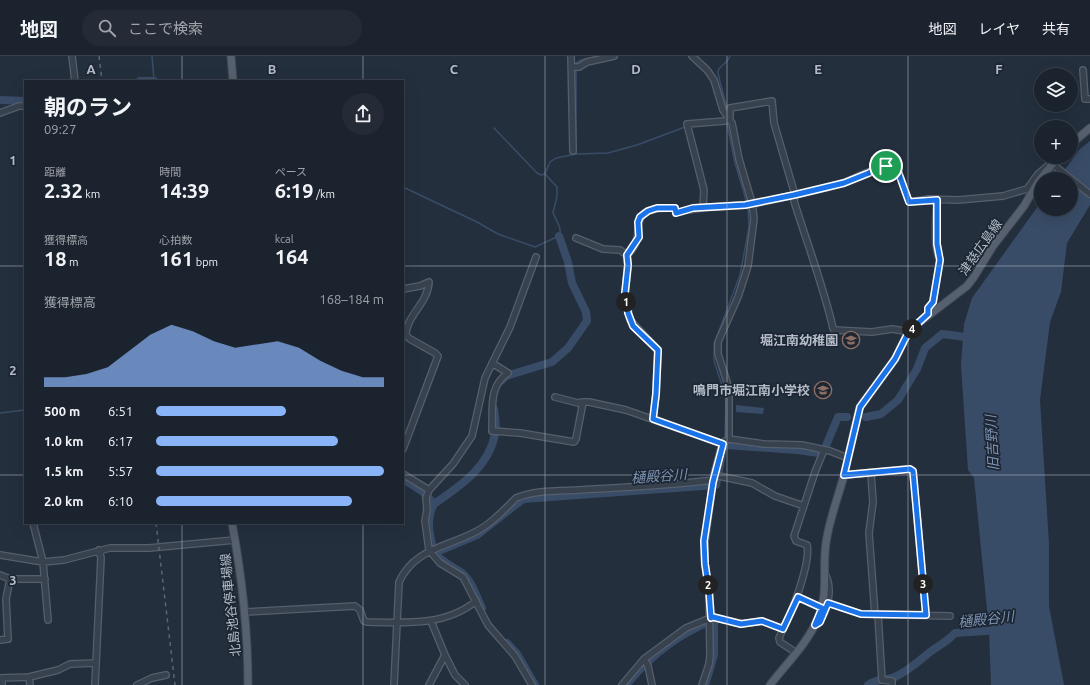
<!DOCTYPE html>
<html lang="ja">
<meta charset="utf-8">
<style>
body{margin:0;font-family:Ubuntu,"Noto Sans JP",sans-serif;background:#242b36;color:#f1f3f6;height:100vh;display:flex;flex-direction:column;font-size:15px;white-space:nowrap}
*{box-sizing:border-box;margin:0}
p{font-size:13px;color:#a0a4aa}
.icon{flex:none;width:22px;height:22px;fill:none;stroke:currentColor;stroke-width:2;stroke-linecap:round;stroke-linejoin:round}
.map{position:relative;flex:1;overflow:hidden}
.side{position:absolute;left:24px;top:24px;width:380px;height:444px;display:flex;flex-direction:column;background:#1b232e;border-radius:0px;box-shadow:0 4px 16px #0002,0 0 0 1px #39404a}
.side>*{flex:none}
.controls{position:absolute;left:1034px;top:12px;display:grid;gap:8px}
.controls a{display:grid;place-items:center;width:44px;height:44px;border-radius:50%;background:#1b232e;box-shadow:0 4px 16px #0002,0 0 0 1px #39404a;font-size:20px}
.pin{position:absolute;display:grid;place-items:center;width:34px;height:34px;color:#fff;margin:-17px;border:2px solid #fff;border-radius:50%;box-shadow:0 1px 4px #0007}
.km{position:absolute;width:20px;height:20px;margin:-10px;border-radius:50%;background:#222;color:#fff;font-size:11px;line-height:20px;text-align:center}
.round{display:grid;place-items:center;flex:none;width:42px;height:42px;border-radius:21px;background:#242b36}
.headline{display:flex;align-items:center;justify-content:space-between;height:68px;padding:0 20px}
h1{font-size:22px;font-weight:700;line-height:30px}
.stats{display:grid;grid-template-columns:repeat(3,1fr);gap:6px;height:68px;padding:4px 20px}
.stats div{display:grid;align-content:center}
.stats b{font-size:20px;font-weight:700}
.stats small{font-size:11px;font-weight:400}
.stats p{font-size:11px}
.chart{height:112px;padding:8px 20px}
.chart p{display:flex;justify-content:space-between}
.chart svg{width:100%;height:72px;margin-top:4px;fill:#8ab4f8;opacity:.7}
ul{padding:0 20px;list-style:none;font-size:13px}
li{display:grid;grid-template-columns:64px 48px 1fr;align-items:center;height:30px}
li i{height:10px;border-radius:5px;background:#8ab4f8}
header{display:flex;align-items:center;gap:24px;box-sizing:border-box;height:56px;padding:0 20px;background:#1b232e;border-bottom:1px solid #39404a}
header strong{font-size:19px}
nav{display:flex;gap:22px;margin-inline-start:auto;font-size:14px}
.search{width:280px;height:36px;background:#242b36;display:flex;align-items:center;gap:10px;box-sizing:border-box;padding:0 14px;border-radius:22px;color:#a0a4aa;font-size:15px}
.map>svg:first-child{display:block}
</style>
<header>
<strong>地図</strong>
<div class="search"><svg class="icon" aria-label="search" viewBox="0 0 24 24"><circle cx="10" cy="10" r="6"/><path d="M15 15l6 6"/></svg>ここで検索</div>
<nav><a>地図</a><a>レイヤ</a><a>共有</a></nav>
</header>
<div class="map">
<svg width="1090" height="629" viewBox="0 0 1090 629">
<rect width="100%" height="100%" fill="#242f3e"/>
<!-- water -->
<path fill="#394c67" d="M1090 85V149L1067 187 1061 236 1050 266 1040 344 1049 488V550L1064 629H991L989 573 974 422 968 414 961 309 964 268 972 242 1041 146V153H1071V123H1058L1080 93Z
M736 349 764 352 763 358 736 356Z"/>
<g fill="none" stroke-linecap="round" stroke-linejoin="round">
<!-- stream -->
<path stroke="#394c67" stroke-width="1.5" d="M152 0 154 24
M727 56C727 47 717 19 718 15 720 9 728 7 730 0
M719 68H727L735 107 747 147
M494 72 537 117 541 119 545 118
M576 98V7L581 4 598 0
M403 131 477 166 498 178 535 191 559 180C563 170 555 165 553 156L557 141V131L545 118 550 106 556 102 576 98 608 97 637 89 685 71
M0 357 25 354
M725 383 726 341 714 305V288L740 219 749 171 748 151"/>
<!-- river -->
<path stroke="#394c67" stroke-width="8" d="M140 25H154
M0 44 25 45
M501 325 506 320 552 306 568 292 587 265 586 256 572 227 568 206 559 180
M866 361 881 358 898 344 917 313 925 292 942 278 974 282
M403 423 423 436 434 448C460 430 489 411 495 378 497 370 495 361 494 353
M434 448C425 465 430 479 434 497L477 479 523 443 716 429 723 392 727 389 797 394 819 397 825 392 838 361H847
M434 497C442 506 452 510 462 517 472 525 476 540 482 552
M507 587 517 598 535 629
M626 629C650 600 679 577 714 564V599L705 629
M868 629C879 621 885 625 895 621 908 615 919 605 930 596 939 589 947 586 955 577L1000 574"/>
<defs>
<path id="minor" d="M72 0 75 25
M571 0 573 95
M692 0 707 14 714 24 723 54 732 67 739 103 752 147 754 163 748 210 738 241 718 286V298L727 326 729 338V383
M572 11H579L587 6 614 0
M1083 14 1085 43H1090
M0 57 19 50H25
M576 182 603 193 620 194 627 199 628 209 625 237 630 264 658 294 656 338 653 363
M627 199C652 177 618 150 675 152L676 157C699 150 722 151 746 149 762 147 779 142 795 139L774 67 772 45 730 52V60L725 65 687 68 704 134 703 152
M403 233 420 230 429 226C428 247 407 259 406 278
M928 258V252L933 246 940 204C933 192 936 158 937 143
M910 276 892 273 872 276 834 274 833 272C823 229 807 187 794 145L795 139C812 135 829 132 846 126 855 122 874 112 883 112L890 105 894 104 909 146 929 143 958 144 1003 140 1027 133 1038 118 1051 107 1090 138
M403 277 410 283 435 297 438 300 403 393
M492 307 508 317C488 330 493 354 492 375L520 377 574 386 576 383 583 346 578 347 555 341
M583 346H589L626 354 723 388
M403 418 429 434
M871 418 873 446 869 477 875 559
M714 419 752 427 775 440 804 450
M844 419 910 413 913 415 926 559
M33 467 43 506 48 564
M0 499 43 506 64 504 110 492H149L235 484
M0 519 10 523
M797 541 822 552
M828 547 861 558 950 560
M245 556 355 550 360 554 364 565 367 566C405 567 446 570 476 545
M878 559 882 624 892 625V629
M431 565 445 599
M818 568C828 555 833 532 825 518
M783 573C792 557 811 506 807 489L796 485 794 480 815 416 824 394
M0 584 8 583 6 543 10 523H45
M29 621 58 614 70 608 96 607
M0 622 29 621 30 629
M2 629V622
M95 629 101 502 99 494
M137 629 152 622 166 619
M394 629 399 526C414 493 447 491 475 476 490 469 504 454 516 442 535 434 559 435 579 434 624 431 669 430 713 424
M429 629 445 599 455 619 465 629
M532 629 515 600 488 569 463 521 440 507 429 494 425 465 427 454 426 442 429 434 453 408 472 380 485 322 510 271 536 201
M622 629 644 603
M652 629 648 610 644 603 686 572 713 561 741 568 762 565 783 573 779 582 780 586 795 596
M702 629 709 608 710 600 709 534 705 508V485L714 419 721 392 724 386 729 383 764 388 802 389 830 395 848 402"/>
<path id="major" d="M231 0 233 25
M1071 88 1090 72
M232 467C242 521 248 574 248 629
M770 629C786 608 808 587 818 562 829 538 822 512 826 487 829 464 838 442 844 419 850 396 854 373 860 351L895 303 906 281 916 269 967 230 974 221 993 190 1024 150 1038 126 1058 101"/>
</defs>
<!-- minor casing -->
<use href="#minor" stroke="#565f6c" stroke-width="8"/>
<!-- major casing -->
<use href="#major" stroke="#414a57" stroke-width="9"/>
<!-- minor -->
<use href="#minor" stroke="#38414e" stroke-width="5.5"/>
<!-- major -->
<use href="#major" stroke="#56606e" stroke-width="7"/>
<!-- rail -->
<path stroke="#5a6575" stroke-width="1.5" stroke-dasharray="4 4" stroke-linecap="butt" d="M99 0 102 25
M156 467 175 629"/>
</g>
<g fill="none" stroke-linecap="round" stroke-linejoin="round">
<defs>
<path id="route" d="M894 104 909 146 937 144V188L940 204 933 246 928 252V258L916 269 906 281 895 303 860 351 844 419 910 413 913 415 926 559 861 558 828 547 820 566 815 569 822 552 798 541 783 573 762 565 741 568 713 561 711 562 709 534 705 508 704 485 713 426 723 388 653 363 656 338 658 294 633 270 628 257 625 237 628 209 627 199 639 181 638 166 640 161 648 155 657 152H675L676 157 693 152 745 149 794 139 844 127 869 117 877 112H883L890 105Z"/>
</defs>
<!-- route casing -->
<use href="#route" stroke="#fff" stroke-width="8"/>
<!-- route -->
<use href="#route" stroke="#1a73e8" stroke-width="5"/>
</g>
<!-- grid -->
<path fill="none" stroke="#b4bcc9" stroke-width="1" stroke-opacity="0.55" d="M182 0V25M363 0V25M545 0V629M727 0V629M908 0V629M0 210H25M403 210H1090M0 419H25M403 419H1090M182 467V629M363 467V629"/>
<!-- icons -->
<defs>
<symbol id="school-ring" viewBox="-11 -11 22 22"><circle r="9.5" fill="#1d2633" stroke="#8d6e63" stroke-width="1.5"/><path d="M0-5L7-2L0 1L-7-2ZM-4 1L0 2.5L4 1V4Q0 6-4 4Z" fill="#8d6e63"/></symbol>
</defs>
<g fill-rule="evenodd">
<use href="#school-ring" x="841" y="274" width="20" height="20"/>
<use href="#school-ring" x="813" y="324" width="20" height="20"/>
</g>
<g text-anchor="middle" stroke-width="3.5" stroke-linejoin="round" paint-order="stroke">
<!-- street labels -->
<g font-size="13" fill="#b4bcc9" stroke="#1d2633">
<text transform="translate(980 191) rotate(-55)" y="5">津慈広島線</text>
<text transform="translate(230 549) rotate(-96)" y="5">北島池谷停車場線</text>
</g>
<!-- poi labels -->
<g font-size="13" font-weight="bold" fill="#b4bcc9" stroke="#1d2633" text-anchor="end">
<text x="838" y="289">堀江南幼稚園</text>
<text x="810" y="339">鳴門市堀江南小学校</text>
</g>
<!-- water labels -->
<g font-size="14" font-style="italic" fill="#7c92b1" stroke="#1d2633">
<text transform="translate(992 387) rotate(-93)" y="5">旧吉野川</text>
<text transform="translate(659 420) rotate(-4)" y="5">樋殿谷川</text>
<text transform="translate(986 563) rotate(-6)" y="5">樋殿谷川</text>
</g>
</g>
<g font-size="13" text-anchor="middle" font-weight="bold" fill="#b4bcc9" stroke="#1d2633" stroke-width="3.5" stroke-linejoin="round" paint-order="stroke">
<text x="91" y="18">A</text>
<text x="272" y="18">B</text>
<text x="454" y="18">C</text>
<text x="636" y="18">D</text>
<text x="818" y="18">E</text>
<text x="999" y="18">F</text>
<text x="13" y="109">1</text>
<text x="13" y="319">2</text>
<text x="13" y="529">3</text>
</g>
</svg>
<div class="controls">
<a><svg class="icon" aria-label="layers" viewBox="0 0 24 24"><path d="M12 4l9 5-9 5-9-5zM3 14l9 5 9-5"/></svg></a>
<a>+</a>
<a>−</a>
</div>
<div class="pin" style="left:886px;top:110px;background:#1e9e55"><svg class="icon" aria-label="arrive" viewBox="0 0 24 24"><path d="M6 21V4h12l-3 4 3 4H6"/></svg></div>
<b class="km" style="left:626px;top:246px">1</b>
<b class="km" style="left:708px;top:529px">2</b>
<b class="km" style="left:923px;top:528px">3</b>
<b class="km" style="left:912px;top:273px">4</b>
<section class="side">
<div class="headline"><div><h1>朝のラン</h1><p>09:27</p></div><a class="round"><svg class="icon" aria-label="share" viewBox="0 0 24 24"><path d="M12 15V3M7 8l5-5 5 5M5 13v7h14v-7"/></svg></a></div>
<div class="stats">
<div><p>距離</p><b>2.32<small> km</small></b></div>
<div><p>時間</p><b>14:39</b></div>
<div><p>ペース</p><b>6:19<small> /km</small></b></div>
</div>
<div class="stats">
<div><p>獲得標高</p><b>18<small> m</small></b></div>
<div><p>心拍数</p><b>161<small> bpm</small></b></div>
<div><p>kcal</p><b>164</b></div>
</div>
<div class="chart"><p><span>獲得標高</span>168–184 m</p>
<svg viewBox="0 0 160 44" preserveAspectRatio="none"><path d="M0 44V38L10 38L20 36L30 32L40 22L50 12L60 6L70 10L80 16L90 20L100 18L110 16L120 20L130 28L140 34L150 38L160 38V44z"/></svg>
</div>
<ul>
<li><b>500 m</b>6:51<i style="width:57%"></i></li>
<li><b>1.0 km</b>6:17<i style="width:80%"></i></li>
<li><b>1.5 km</b>5:57<i style="width:100%"></i></li>
<li><b>2.0 km</b>6:10<i style="width:86%"></i></li>
</ul>
</section>
</div>
